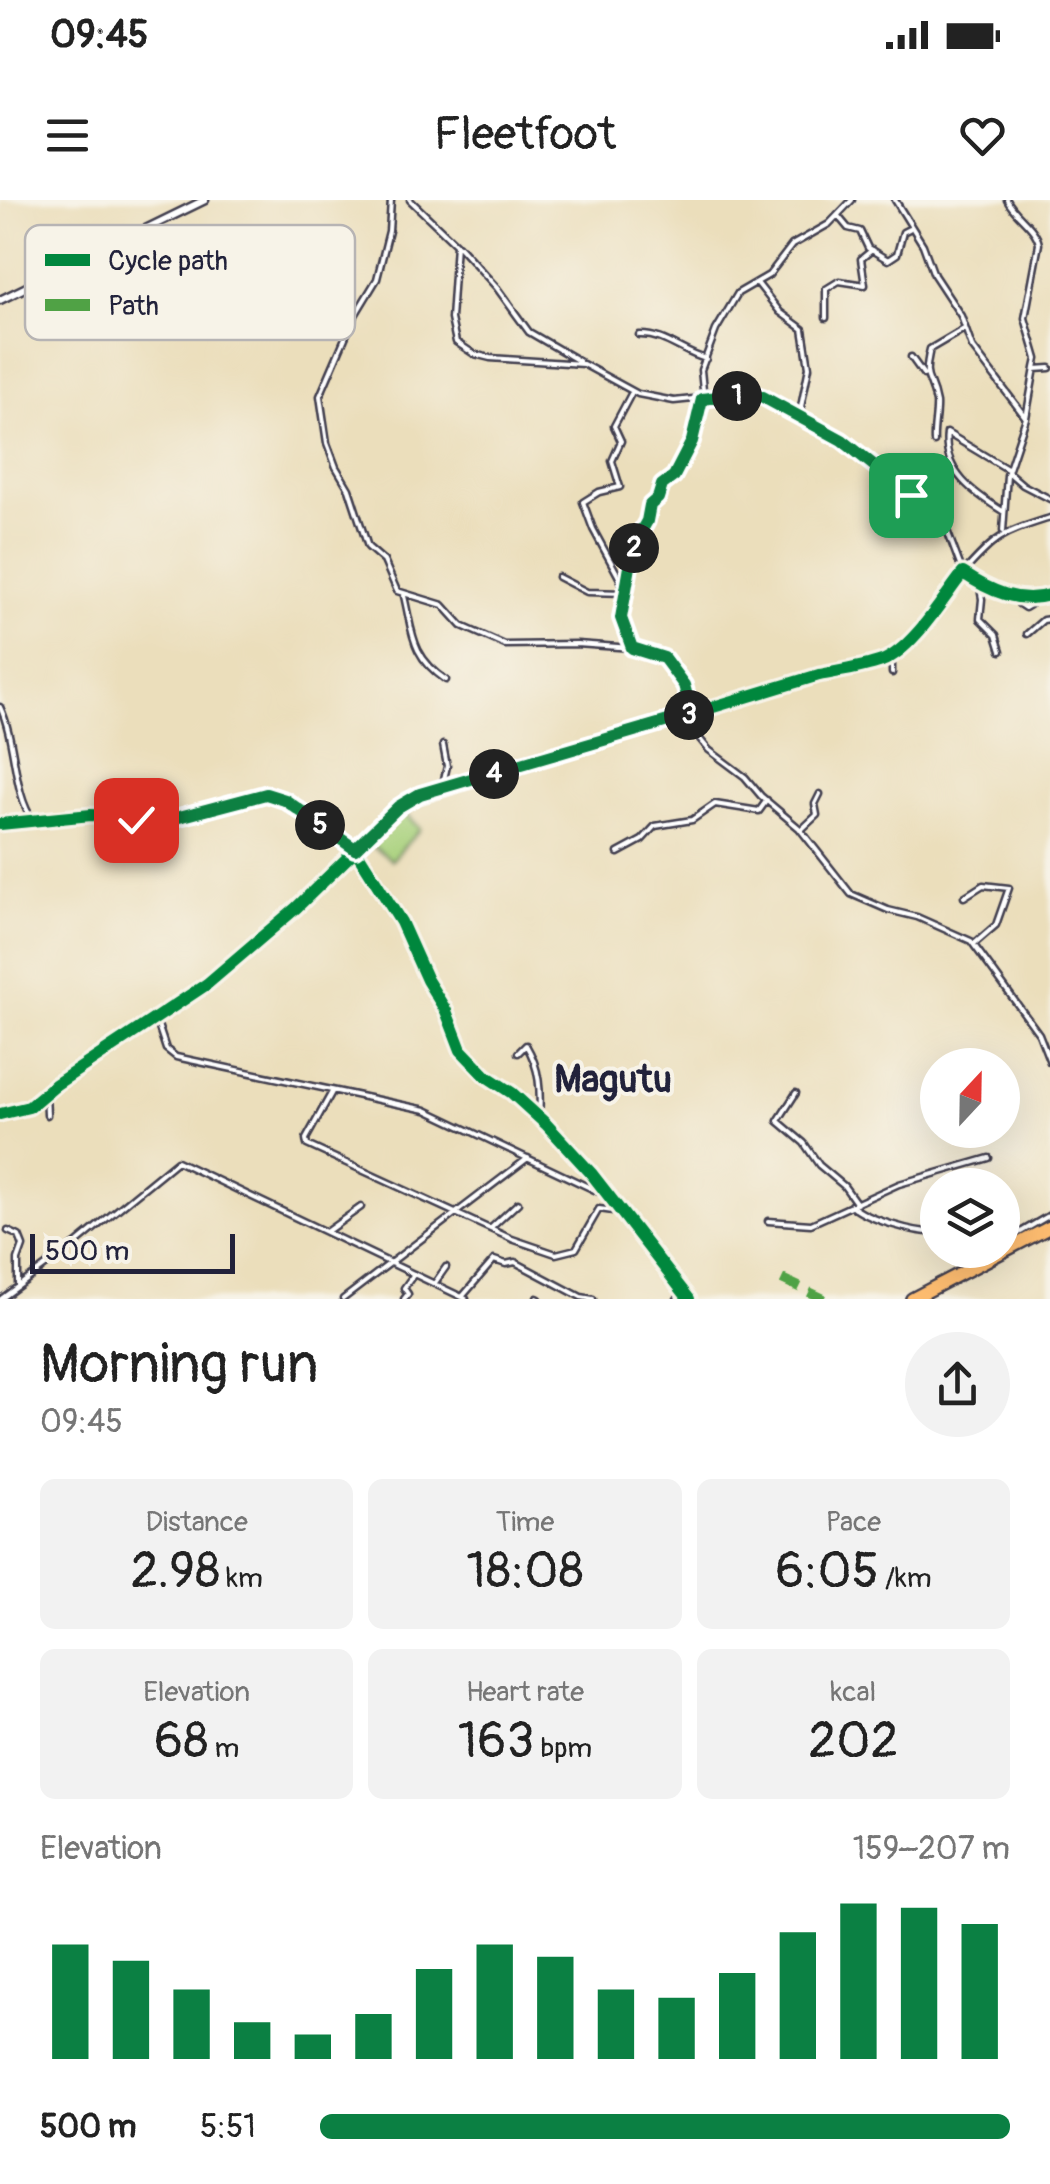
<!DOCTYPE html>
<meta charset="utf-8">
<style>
body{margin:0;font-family:Pangolin,sans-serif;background:#f2f2f2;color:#222;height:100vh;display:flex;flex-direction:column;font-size:38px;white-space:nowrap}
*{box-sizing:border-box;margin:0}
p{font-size:32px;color:#767676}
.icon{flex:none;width:55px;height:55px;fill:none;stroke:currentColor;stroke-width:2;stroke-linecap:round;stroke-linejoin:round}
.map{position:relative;height:1099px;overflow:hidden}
.side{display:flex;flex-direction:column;background:#fff;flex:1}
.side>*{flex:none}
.needle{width:65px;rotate:22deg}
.tools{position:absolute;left:920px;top:848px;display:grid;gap:20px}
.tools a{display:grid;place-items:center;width:100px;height:100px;border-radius:50%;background:#fff;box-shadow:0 10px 40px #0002;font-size:50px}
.scale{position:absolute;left:30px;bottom:25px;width:205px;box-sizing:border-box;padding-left:10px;border:5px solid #22223b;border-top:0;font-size:28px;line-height:35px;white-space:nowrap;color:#22223b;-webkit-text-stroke:8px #f7f3e8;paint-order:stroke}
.pin{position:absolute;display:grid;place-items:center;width:85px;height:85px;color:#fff;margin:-42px;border-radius:20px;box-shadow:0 5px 15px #0006}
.km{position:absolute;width:50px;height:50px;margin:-25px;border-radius:50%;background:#222;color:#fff;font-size:28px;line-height:50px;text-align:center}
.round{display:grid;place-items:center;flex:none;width:105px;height:105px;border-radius:52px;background:#f2f2f2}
.summary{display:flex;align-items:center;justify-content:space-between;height:170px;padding:0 40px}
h1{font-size:55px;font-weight:600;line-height:75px}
.figures{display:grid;grid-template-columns:repeat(3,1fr);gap:15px;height:170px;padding:10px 40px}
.figures div{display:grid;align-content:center;border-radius:15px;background:#f2f2f2;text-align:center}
.figures b{font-size:50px;font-weight:600}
.figures small{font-size:28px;font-weight:400}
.figures p{font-size:28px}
.chart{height:280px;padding:20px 40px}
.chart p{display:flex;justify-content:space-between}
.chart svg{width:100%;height:180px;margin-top:10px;stroke:#0b8043;stroke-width:6}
ul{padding:0 40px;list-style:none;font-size:32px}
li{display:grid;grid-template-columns:160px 120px 1fr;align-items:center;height:75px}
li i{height:25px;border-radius:12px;background:#0b8043}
.status{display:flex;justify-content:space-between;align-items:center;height:70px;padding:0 50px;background:#fff;direction:ltr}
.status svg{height:28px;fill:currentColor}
header{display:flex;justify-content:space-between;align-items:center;height:130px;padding:0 40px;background:#fff;font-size:45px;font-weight:600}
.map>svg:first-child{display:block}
</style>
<div class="status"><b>09:45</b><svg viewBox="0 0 49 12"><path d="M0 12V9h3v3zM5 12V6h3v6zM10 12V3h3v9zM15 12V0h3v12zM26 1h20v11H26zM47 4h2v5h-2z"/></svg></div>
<header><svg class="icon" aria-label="menu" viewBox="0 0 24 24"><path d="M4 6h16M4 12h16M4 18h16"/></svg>Fleetfoot<svg class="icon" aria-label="heart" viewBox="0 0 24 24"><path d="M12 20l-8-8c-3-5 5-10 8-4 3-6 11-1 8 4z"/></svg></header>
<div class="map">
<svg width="1050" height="1099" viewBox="0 0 1050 1099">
<rect width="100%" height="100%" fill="#f7f3e8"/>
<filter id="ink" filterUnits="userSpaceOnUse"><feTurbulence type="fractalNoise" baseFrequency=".01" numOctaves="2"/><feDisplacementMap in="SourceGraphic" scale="20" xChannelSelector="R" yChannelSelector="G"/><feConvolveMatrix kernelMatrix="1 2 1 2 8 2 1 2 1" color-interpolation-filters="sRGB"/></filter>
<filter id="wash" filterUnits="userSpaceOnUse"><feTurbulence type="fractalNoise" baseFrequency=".0048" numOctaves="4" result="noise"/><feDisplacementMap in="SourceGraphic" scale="40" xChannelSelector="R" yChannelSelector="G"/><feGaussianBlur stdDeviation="2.25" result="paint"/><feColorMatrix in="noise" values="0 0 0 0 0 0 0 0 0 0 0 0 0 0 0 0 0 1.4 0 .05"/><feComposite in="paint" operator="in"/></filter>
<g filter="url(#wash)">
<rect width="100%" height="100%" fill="#ebdebb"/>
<!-- pitch -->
<path fill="#a9d17d" stroke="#667a5c" stroke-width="2.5" d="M400 609 420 629 392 660 368 643Z"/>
</g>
<g filter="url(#ink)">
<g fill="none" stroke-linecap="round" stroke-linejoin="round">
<defs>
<path id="minor" d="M391 0 389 31 377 79 354 117 320 196 327 243 336 267 349 289 368 347 384 361 397 391 443 405 462 426 505 445 577 444 632 448
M410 0 456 44 451 119 456 142 474 154 490 158 583 164 638 194 674 201 750 193 763 197 842 240 932 313 948 333 963 373C998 334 1001 334 1050 318
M895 0 923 45 934 75 961 116 972 147 1026 218
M838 16 848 28 860 31 868 48 888 60 897 54 903 32 909 29
M458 45 497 88 529 132 579 161
M758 84 780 112 803 129 809 167 799 217
M826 112V118V89L839 81 865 85 861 59 872 50
M639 135C665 134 682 153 706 159
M911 157 924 175
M1035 169 1050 168
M934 242C933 230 937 212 936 203 931 174 922 184 930 149L964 129
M1008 272 1023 285 1050 299
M1004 312C975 294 942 272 947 233L1007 269
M1003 331 1007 275 1026 218 1035 168 1037 159 1025 118 1039 44C1036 27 1015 16 1007 0
M558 377 587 392 625 393
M979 383 982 399 980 419 996 435 1001 451
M626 390 593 329 583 302 599 292 620 287 612 261 621 241 614 226 631 194
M404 396C413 434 411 456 446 480
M1021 399 1019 404 1025 408 1030 405
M1027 434 1043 420 1050 419
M888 457 892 459V473
M0 507C16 540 13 594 33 620
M692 514 684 485 664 458 634 450 621 418 634 345 647 321 650 305 658 298 661 285 674 276 696 231 703 190 701 170 716 130 738 93 769 75 792 45 829 24 852 0
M687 516 695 533 709 550 745 577 761 596 799 628 851 694 888 710 917 717 971 741 1039 834 1050 862
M442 588 447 566 443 545
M801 630 817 615 815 604 820 594
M618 653 642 640 655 626 692 620 715 604 759 611 767 600
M964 697 983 685 1009 688 996 725 974 744
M157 822 166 849 176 857 426 910 605 995
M518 853 526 845C540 868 541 891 539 918
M332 892 306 939 307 945 512 1039 556 1054 576 1049 599 1009 620 1012
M46 893 47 915
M796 893 778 921 804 943 819 965 844 986 857 1004
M0 914 29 907 55 885 207 784 296 708 407 600 819 475C839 471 862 468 882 461 913 449 943 398 963 373 990 391 1018 404 1050 395
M851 1005C865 1019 918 1034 938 1032
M768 1021 811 1024 899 984 989 958
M490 1029 518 1003
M8 1031 19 1036 23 1046 18 1060V1086
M326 1032 361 1007
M1002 1043 1050 1015
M974 1064 972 1059 989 1050
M434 1084 446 1067
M462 1097 494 1060 506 1064 515 1062 581 1097 593 1099
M537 1098 539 1099
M1 1099 78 1042 177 961 466 1099
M343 1099 528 958
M404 1099 408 1094 404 1088 414 1074
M677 1099 685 1093"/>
<path id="tertiary" d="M0 100 205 0
M0 624 91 615 168 620 266 593 285 601 324 627 355 649 401 722 427 780 446 811 461 850 486 876 512 893 546 924 591 973 689 1099"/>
<path id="trunk" d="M912 1099 1050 1027"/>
</defs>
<!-- minor casing -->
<use href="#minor" stroke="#403e4e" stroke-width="9"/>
<!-- tertiary casing -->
<use href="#tertiary" stroke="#403e4e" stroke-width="11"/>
<!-- trunk casing -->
<use href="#trunk" stroke="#403e4e" stroke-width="16"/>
<!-- minor -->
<use href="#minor" stroke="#fff" stroke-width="4"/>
<!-- tertiary -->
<use href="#tertiary" stroke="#fff" stroke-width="6"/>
<!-- trunk -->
<use href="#trunk" stroke="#fdbc70" stroke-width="11"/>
<!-- quiet -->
<path stroke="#50a245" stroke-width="10" stroke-dasharray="20 10" stroke-linecap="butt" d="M782 1079 824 1099"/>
<defs>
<path id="cycleway" d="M0 624 91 615 168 620 266 593 285 601 324 627 355 649 401 722 427 780 446 811 461 850 486 876 512 893 546 924 591 973 689 1099
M0 914 29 907 55 885 207 784 296 708 407 600 819 475C839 471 862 468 882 461 913 449 943 398 963 373 990 391 1018 404 1050 395"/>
</defs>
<!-- cycleway casing -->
<use href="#cycleway" stroke="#f7f3e8" stroke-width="19"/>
<!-- cycleway -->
<use href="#cycleway" stroke="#00873e" stroke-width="12"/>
</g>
</g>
<g fill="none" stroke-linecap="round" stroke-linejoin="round" filter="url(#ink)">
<defs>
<path id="route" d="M136 620H168L266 594 285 600 355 649 398 607 420 594 692 514 684 485 664 458 632 448 621 418 634 344 647 321 650 305 658 298 662 285 674 276 692 241 702 199 750 193 763 197 842 240 911 295"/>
</defs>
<!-- route casing -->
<use href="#route" stroke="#fff" stroke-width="20"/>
<!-- route -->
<use href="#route" stroke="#0b8043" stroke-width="12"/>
</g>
<g text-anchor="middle" stroke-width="8" stroke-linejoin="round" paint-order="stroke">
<!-- quarter labels -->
<g font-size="38" font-weight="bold" fill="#22223b" stroke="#f7f3e8">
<text x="613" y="892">Magutu</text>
</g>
</g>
<!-- legend -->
<rect x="25" y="25" width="330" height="115" rx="15" fill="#f7f3e8" stroke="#b7b4b4" stroke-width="2.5"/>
<rect x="45" y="54" width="45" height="12" fill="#00873e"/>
<rect x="45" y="99" width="45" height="12" fill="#50a245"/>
<g font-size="28" fill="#22223b">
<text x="108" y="70">Cycle path</text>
<text x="108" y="115">Path</text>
</g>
</svg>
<div class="tools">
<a><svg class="needle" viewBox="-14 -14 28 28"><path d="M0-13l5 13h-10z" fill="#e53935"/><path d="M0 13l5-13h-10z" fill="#767676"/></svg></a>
<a><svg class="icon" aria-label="layers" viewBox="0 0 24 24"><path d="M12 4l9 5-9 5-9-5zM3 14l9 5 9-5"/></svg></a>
</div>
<div class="scale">500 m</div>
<div class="pin" style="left:911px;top:295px;background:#1e9e55"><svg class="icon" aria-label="arrive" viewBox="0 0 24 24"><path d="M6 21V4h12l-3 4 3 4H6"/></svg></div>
<div class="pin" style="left:136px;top:620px;background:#d93025"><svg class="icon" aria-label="check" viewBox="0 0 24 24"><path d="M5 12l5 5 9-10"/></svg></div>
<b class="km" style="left:737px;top:196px">1</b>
<b class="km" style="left:634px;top:348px">2</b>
<b class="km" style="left:689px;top:515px">3</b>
<b class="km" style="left:494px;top:574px">4</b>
<b class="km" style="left:320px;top:625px">5</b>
</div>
<section class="side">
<div class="summary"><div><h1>Morning run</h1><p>09:45</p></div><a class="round"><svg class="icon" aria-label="share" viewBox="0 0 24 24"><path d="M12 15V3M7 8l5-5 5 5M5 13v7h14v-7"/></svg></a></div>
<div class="figures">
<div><p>Distance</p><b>2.98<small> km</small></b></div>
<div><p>Time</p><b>18:08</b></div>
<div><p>Pace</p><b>6:05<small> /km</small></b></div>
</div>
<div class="figures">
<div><p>Elevation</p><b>68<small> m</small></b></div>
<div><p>Heart rate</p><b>163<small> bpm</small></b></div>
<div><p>kcal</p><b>202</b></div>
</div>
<div class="chart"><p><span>Elevation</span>159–207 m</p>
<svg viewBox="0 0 160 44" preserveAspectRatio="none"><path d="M5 44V16M15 44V20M25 44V27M35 44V35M45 44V38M55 44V33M65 44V22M75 44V16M85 44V19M95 44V27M105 44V29M115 44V23M125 44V13M135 44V6M145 44V7M155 44V11"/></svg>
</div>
<ul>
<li><b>500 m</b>5:51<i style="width:100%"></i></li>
</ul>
</section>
